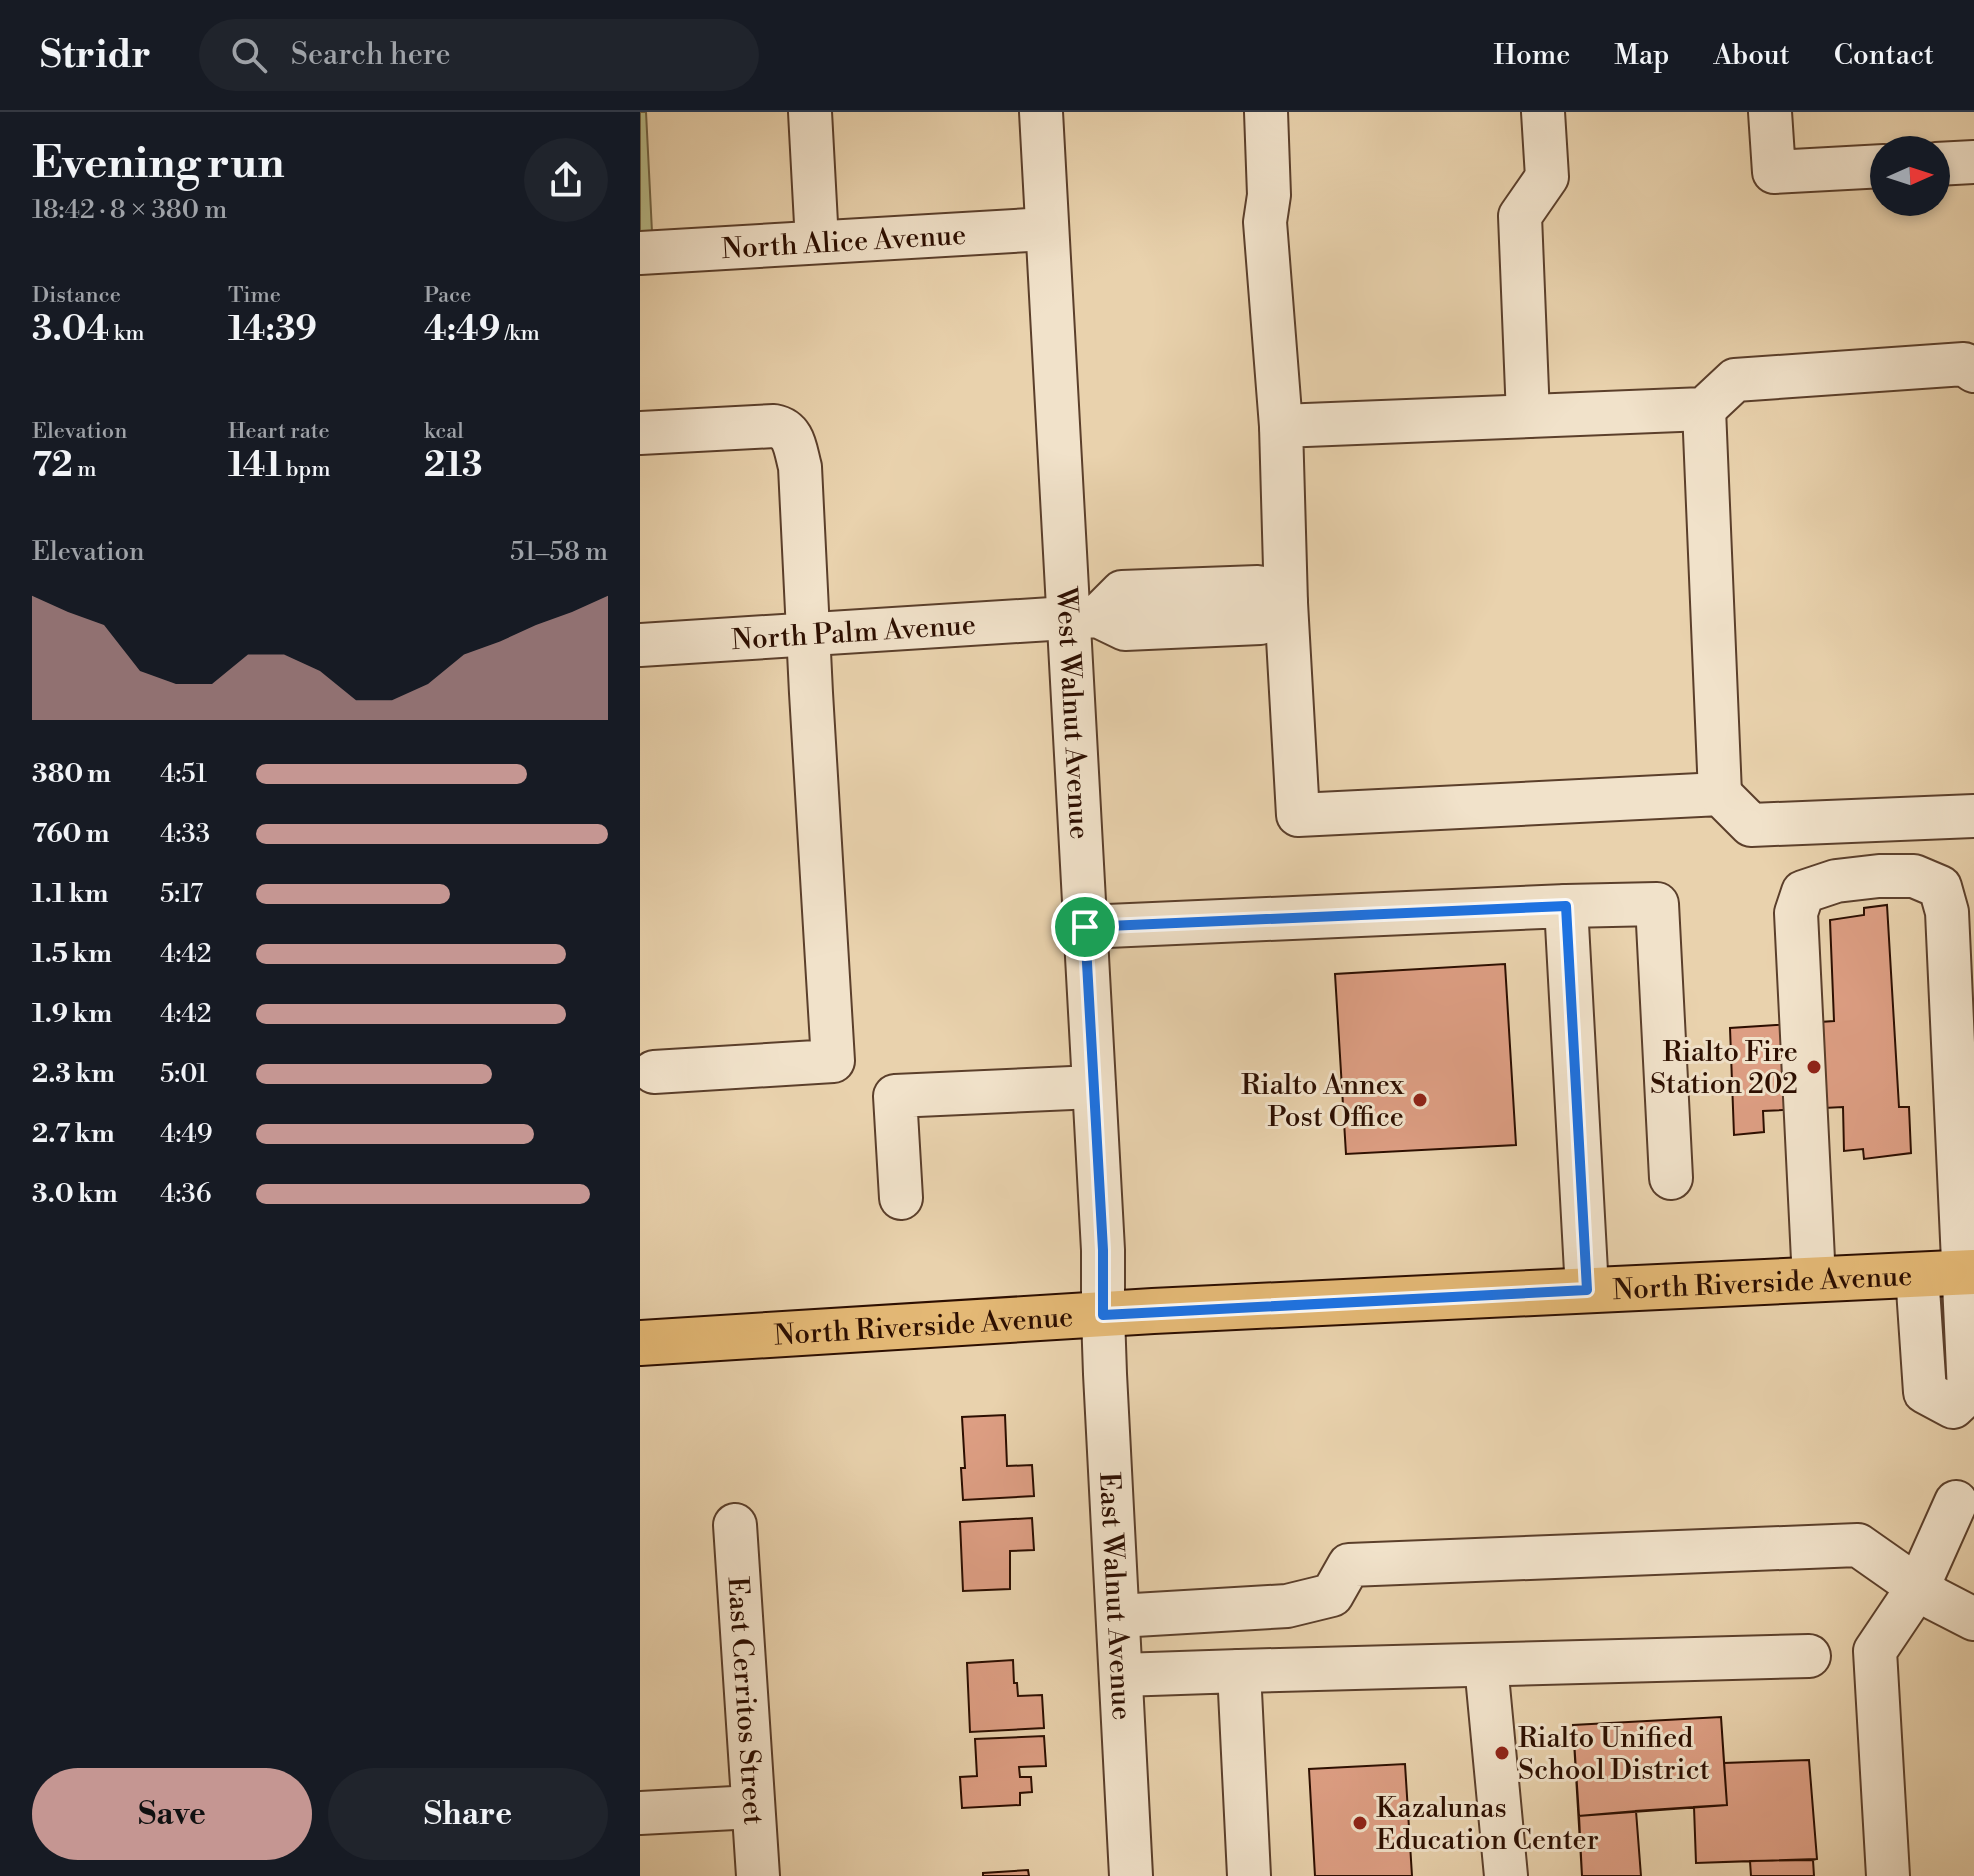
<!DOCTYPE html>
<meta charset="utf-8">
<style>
body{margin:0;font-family:"Libre Bodoni",serif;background:#20242c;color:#f1f3f6;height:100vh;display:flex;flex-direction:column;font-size:30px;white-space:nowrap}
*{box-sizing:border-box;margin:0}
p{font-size:26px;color:#9ea1a6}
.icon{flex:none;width:44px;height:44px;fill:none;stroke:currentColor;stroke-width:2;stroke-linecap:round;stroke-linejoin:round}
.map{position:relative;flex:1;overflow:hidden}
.drawer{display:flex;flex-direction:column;background:#171b24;width:640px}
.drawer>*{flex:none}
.needle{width:52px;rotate:87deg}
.buttons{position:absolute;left:1230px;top:24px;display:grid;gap:16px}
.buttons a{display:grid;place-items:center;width:80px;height:80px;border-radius:50%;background:#171b24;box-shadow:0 4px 12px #0003;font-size:40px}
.pin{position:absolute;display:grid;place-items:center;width:68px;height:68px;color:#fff;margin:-34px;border:4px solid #fff;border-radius:50%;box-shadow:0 2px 8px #0007}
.round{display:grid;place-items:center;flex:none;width:84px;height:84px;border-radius:42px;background:#20242c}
.headline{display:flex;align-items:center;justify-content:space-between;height:136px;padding:0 32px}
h1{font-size:44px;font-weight:700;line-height:60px}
.metrics{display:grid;grid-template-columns:repeat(3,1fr);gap:12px;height:136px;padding:8px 32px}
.metrics div{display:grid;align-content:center}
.metrics b{font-size:34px;font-weight:700}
.metrics small{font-size:22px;font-weight:400}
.metrics p{font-size:22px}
.chart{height:224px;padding:16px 32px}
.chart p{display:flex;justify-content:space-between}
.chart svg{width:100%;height:144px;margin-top:8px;fill:#c59692;opacity:.7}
.action{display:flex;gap:16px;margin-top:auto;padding:16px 32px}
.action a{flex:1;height:92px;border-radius:48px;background:#c59692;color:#111;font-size:32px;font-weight:700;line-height:92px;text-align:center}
.action a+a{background:#20242c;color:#f1f3f6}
ul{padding:0 32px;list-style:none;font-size:26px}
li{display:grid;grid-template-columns:128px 96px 1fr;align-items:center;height:60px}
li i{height:20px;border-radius:10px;background:#c59692}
header{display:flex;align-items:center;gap:48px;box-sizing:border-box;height:112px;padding:0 40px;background:#171b24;border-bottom:2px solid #363941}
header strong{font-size:38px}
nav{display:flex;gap:44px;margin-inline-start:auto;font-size:28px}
.search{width:560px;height:72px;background:#20242c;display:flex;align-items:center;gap:20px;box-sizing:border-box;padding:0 28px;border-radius:44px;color:#9ea1a6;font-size:30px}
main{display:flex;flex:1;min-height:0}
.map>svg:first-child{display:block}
</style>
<header>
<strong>Stridr</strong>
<div class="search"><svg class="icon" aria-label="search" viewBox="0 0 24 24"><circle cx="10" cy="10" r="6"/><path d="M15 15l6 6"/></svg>Search here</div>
<nav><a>Home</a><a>Map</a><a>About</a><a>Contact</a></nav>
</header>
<main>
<section class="drawer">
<div class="headline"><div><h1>Evening run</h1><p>18:42 · 8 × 380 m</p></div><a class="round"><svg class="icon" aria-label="share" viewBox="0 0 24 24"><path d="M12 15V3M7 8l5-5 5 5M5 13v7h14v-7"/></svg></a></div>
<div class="metrics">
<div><p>Distance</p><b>3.04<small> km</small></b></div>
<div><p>Time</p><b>14:39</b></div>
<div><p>Pace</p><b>4:49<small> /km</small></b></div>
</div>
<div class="metrics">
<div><p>Elevation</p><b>72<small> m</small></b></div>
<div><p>Heart rate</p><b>141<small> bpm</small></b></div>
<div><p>kcal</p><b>213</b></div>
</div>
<div class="chart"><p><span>Elevation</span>51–58 m</p>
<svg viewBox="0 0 160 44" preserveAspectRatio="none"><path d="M0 44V6L10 11L20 15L30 29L40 33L50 33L60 24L70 24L80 29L90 38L100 38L110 33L120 24L130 20L140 15L150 11L160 6V44z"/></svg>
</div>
<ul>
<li><b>380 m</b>4:51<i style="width:77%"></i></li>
<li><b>760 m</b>4:33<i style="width:100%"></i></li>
<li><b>1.1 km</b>5:17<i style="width:55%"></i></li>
<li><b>1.5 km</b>4:42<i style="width:88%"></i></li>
<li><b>1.9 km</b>4:42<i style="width:88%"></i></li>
<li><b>2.3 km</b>5:01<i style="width:67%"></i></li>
<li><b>2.7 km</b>4:49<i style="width:79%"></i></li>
<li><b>3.0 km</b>4:36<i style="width:95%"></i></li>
</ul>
<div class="action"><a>Save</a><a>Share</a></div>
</section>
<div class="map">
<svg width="1334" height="1764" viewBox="0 0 1334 1764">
<rect width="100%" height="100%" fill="#e9d2ad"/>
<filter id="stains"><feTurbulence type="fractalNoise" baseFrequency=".0025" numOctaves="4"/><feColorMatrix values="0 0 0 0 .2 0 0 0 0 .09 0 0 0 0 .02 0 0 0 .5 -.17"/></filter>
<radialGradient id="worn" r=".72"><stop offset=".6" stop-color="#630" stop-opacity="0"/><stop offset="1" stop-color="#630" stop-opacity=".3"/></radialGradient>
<!-- green -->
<path fill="#b8bb89" stroke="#726444" stroke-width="2" d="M0 0H6L12 120 0 121Z"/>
<!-- building -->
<path fill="#dd9e83" stroke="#2c0e00" stroke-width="2" d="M1247 793 1259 995H1269L1271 1041 1224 1047 1223 1037 1204 1039 1203 995 1123 999 1124 1020 1094 1023 1090 916 1194 909 1190 808 1224 803V796Z
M865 852 876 1033 706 1042 695 862Z
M365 1303 367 1354 392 1353 394 1384 323 1388 321 1356H325L322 1305Z
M392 1406 394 1438 370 1439V1477L323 1479 320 1410Z
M373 1548 374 1571H377L378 1584 402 1583 404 1616 330 1620 327 1551Z
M1081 1605 1084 1651 1169 1648 1177 1747 1173 1748 1174 1764H1111L1110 1749 1056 1751 1054 1695 996 1699 1001 1764H942L933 1613Z
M1081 1605 1087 1693 939 1704 933 1613Z
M404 1624 406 1654 379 1655 380 1665H391L392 1680 380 1681V1693L322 1696 320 1665 337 1664 335 1627Z
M1169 1648 1177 1747 1056 1751 1054 1695 1087 1693 1084 1651Z
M765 1652 772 1764H675L669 1657Z
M996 1699 1001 1764H942L939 1704Z
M1173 1748 1174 1764H1111L1110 1749Z
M388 1758 389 1764H343V1761Z"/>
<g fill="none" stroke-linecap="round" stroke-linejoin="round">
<defs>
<g id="minor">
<path d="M170 0 177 130"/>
<path id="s1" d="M401 0 463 1138V1203L465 1262 491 1764"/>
<path d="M626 0 629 83 625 110 641 314"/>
<path d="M1130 0 1134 60 1244 54"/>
<path d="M1296 52 1334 50"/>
<path id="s2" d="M0 141 407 117"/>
<path d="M1334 259 1324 252 1095 268 1064 297 641 314 646 491 658 703 1080 682 1111 713 1334 704"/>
<path d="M1064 297 1080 682"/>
<path d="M888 304 880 104 907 65 903 0"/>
<path d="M0 321 134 314C155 318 155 337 160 355L171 581 193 949 14 960"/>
<path id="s3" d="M0 533 458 504 485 517 620 511 646 491 618 475 482 480 458 504"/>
<path d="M926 794 1017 792 1031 1066"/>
<path d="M445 815 926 794 947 1178"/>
<path d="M261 1086 255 984 454 975"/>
<path d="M1174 1168 1156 801 1163 780 1196 769 1239 764H1274L1300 775 1307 800 1329 1280 1313 1295 1285 1280 1277 1162"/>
<path id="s4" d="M95 1413 118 1764"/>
<path d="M478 1504 647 1494 692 1483 709 1453 1218 1433 1295 1487 1334 1507"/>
<path d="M846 1553 866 1764"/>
<path d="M599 1559 1169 1544"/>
<path d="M481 1563 599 1559 609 1764"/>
<path d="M0 1701 113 1695"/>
<path d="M1248 1764 1235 1539 1278 1475 1316 1390"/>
</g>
<g id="major">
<path id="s5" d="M0 1231 513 1199 1334 1160"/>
</g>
</defs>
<!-- minor casing -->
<use href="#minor" stroke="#5b3f2b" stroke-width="46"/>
<!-- major casing -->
<use href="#major" stroke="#2c0e00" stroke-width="48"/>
<!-- minor -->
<use href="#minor" stroke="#f1e2ca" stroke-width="42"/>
<!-- major -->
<use href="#major" stroke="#e4b976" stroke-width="44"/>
</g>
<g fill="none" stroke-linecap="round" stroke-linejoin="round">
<defs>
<path id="route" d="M926 794 947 1178 463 1203V1138L445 815Z"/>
</defs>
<!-- route casing -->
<use href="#route" stroke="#fff" stroke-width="16"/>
<!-- route -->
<use href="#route" stroke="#1a73e8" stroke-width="10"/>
</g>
<!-- markers -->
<g fill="#8f2418" stroke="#f1e2ca" stroke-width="3">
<circle cx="1174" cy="955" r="8"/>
<circle cx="780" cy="988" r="8"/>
<circle cx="862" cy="1641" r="8"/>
<circle cx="720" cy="1711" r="8"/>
</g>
<g text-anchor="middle" stroke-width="6" stroke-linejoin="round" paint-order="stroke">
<!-- street labels -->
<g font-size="28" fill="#2c0e00" stroke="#f1e2ca">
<text dy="10" stroke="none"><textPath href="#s2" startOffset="204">North Alice Avenue</textPath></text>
<text dy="10" stroke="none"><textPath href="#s3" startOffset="214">North Palm Avenue</textPath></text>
<text dy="10" stroke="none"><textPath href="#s1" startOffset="602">West Walnut Avenue</textPath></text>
<text dy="10" stroke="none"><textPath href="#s5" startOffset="1124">North Riverside Avenue</textPath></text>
<text dy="10" stroke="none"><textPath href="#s5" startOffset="284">North Riverside Avenue</textPath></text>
<text dy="10" stroke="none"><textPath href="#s1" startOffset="1486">East Walnut Avenue</textPath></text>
<text dy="10" stroke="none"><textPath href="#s4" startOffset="176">East Cerritos Street</textPath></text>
</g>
<!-- poi labels -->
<g font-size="28" fill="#2c0e00" stroke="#f1e2ca" text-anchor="end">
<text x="1158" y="949">Rialto Fire<tspan x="1158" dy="32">Station 202</tspan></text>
<text x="764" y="982">Rialto Annex<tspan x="764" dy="32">Post Office</tspan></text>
<text x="878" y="1635" text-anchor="start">Rialto Unified<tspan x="878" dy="32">School District</tspan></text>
<text x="736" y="1705" text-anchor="start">Kazalunas<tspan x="736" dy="32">Education Center</tspan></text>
</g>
</g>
<rect width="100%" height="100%" filter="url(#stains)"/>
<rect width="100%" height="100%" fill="url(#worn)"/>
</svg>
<div class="buttons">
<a><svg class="needle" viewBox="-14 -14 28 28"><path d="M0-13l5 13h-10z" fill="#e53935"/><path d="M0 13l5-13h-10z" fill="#9ea1a6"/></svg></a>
</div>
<div class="pin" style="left:445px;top:815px;background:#1e9e55"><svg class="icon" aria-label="arrive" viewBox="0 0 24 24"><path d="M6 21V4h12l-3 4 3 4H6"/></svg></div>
</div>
</main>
